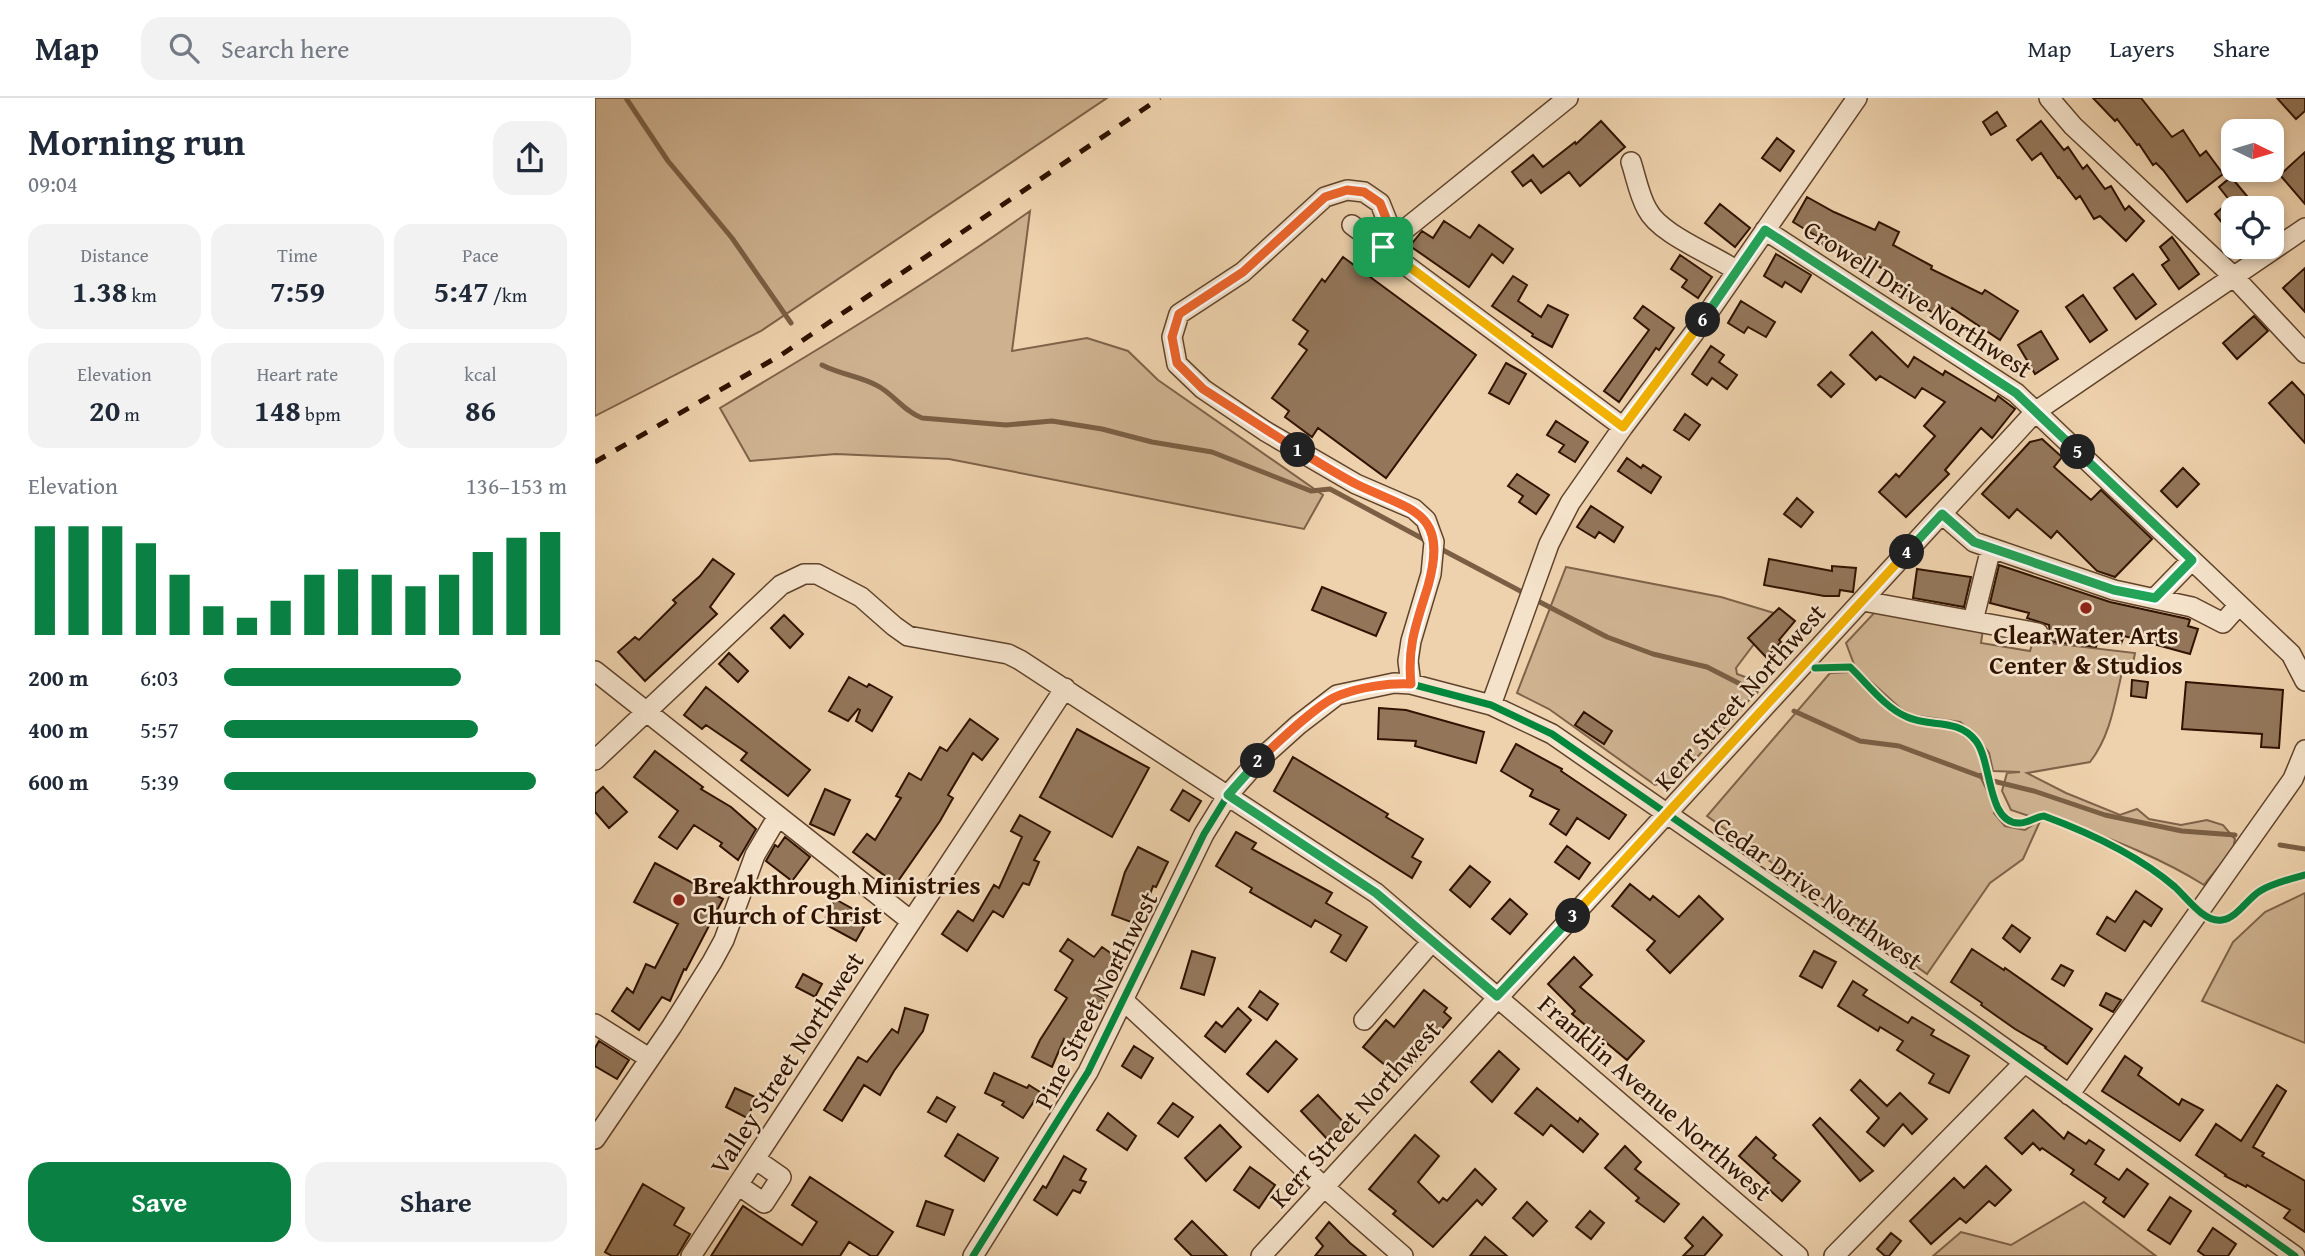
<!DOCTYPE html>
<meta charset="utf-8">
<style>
body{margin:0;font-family:"Gentium Book Plus",serif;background:#f2f2f3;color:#1f2937;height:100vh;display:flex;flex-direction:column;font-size:26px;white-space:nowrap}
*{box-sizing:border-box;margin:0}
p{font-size:23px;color:#747a83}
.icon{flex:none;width:38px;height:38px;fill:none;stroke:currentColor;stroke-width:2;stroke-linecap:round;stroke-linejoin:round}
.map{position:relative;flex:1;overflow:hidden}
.panel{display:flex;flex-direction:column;background:#fff;width:595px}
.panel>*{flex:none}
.needle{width:46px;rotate:95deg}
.fabs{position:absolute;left:1626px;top:21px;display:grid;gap:14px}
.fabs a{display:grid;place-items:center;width:63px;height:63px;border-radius:14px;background:#fff;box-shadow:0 4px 10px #0003;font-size:35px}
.pin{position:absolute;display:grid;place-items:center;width:60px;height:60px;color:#fff;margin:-30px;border-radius:14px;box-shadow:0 4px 10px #0006}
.km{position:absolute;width:35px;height:35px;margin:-18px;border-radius:50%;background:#222;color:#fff;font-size:19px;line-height:35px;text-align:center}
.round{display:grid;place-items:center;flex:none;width:74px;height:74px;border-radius:21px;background:#f2f2f3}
.headline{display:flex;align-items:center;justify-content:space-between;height:119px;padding:0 28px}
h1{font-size:38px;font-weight:700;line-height:52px}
.metrics{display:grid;grid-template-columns:repeat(3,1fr);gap:10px;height:119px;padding:7px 28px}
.metrics div{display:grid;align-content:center;border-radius:18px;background:#f2f2f3;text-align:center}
.metrics b{font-size:30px;font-weight:700}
.metrics small{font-size:19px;font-weight:400}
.metrics p{font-size:19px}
.chart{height:196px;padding:14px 28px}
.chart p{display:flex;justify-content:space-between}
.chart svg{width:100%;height:126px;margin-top:7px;stroke:#0b8043;stroke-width:6}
.action{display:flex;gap:14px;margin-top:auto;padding:14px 28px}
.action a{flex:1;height:80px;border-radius:21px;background:#0b8043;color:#fff;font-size:28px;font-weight:700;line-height:80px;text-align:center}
.action a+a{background:#f2f2f3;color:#1f2937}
ul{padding:0 28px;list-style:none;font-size:23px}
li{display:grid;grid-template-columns:112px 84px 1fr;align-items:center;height:52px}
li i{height:18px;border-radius:9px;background:#0b8043}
header{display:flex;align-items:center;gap:42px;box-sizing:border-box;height:98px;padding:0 35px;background:#fff;border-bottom:2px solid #e0e1e3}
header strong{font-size:33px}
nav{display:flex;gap:38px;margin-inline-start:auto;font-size:24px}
.search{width:490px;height:63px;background:#f2f2f3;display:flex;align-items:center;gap:18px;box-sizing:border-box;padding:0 24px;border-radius:21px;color:#747a83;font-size:26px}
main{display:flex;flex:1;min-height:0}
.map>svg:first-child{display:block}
</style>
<header>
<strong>Map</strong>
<div class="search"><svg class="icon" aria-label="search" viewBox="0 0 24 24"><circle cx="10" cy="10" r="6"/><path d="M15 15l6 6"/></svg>Search here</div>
<nav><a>Map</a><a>Layers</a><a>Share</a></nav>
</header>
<main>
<section class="panel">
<div class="headline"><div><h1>Morning run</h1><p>09:04</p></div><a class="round"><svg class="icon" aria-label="share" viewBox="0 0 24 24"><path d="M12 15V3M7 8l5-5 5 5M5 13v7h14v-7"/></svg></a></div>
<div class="metrics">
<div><p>Distance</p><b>1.38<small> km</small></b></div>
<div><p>Time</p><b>7:59</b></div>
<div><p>Pace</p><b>5:47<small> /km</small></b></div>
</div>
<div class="metrics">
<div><p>Elevation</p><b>20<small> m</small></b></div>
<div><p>Heart rate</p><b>148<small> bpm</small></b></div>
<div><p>kcal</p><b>86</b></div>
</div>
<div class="chart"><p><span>Elevation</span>136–153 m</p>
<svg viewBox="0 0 160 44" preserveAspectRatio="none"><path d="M5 44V6M15 44V6M25 44V6M35 44V12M45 44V23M55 44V34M65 44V38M75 44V32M85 44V23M95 44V21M105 44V23M115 44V27M125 44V23M135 44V15M145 44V10M155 44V8"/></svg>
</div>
<ul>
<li><b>200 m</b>6:03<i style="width:69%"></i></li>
<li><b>400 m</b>5:57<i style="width:74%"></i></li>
<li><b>600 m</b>5:39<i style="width:91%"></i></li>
</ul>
<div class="action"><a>Save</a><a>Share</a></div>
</section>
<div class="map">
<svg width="1710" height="1158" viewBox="0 0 1710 1158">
<rect width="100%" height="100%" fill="#eed2ad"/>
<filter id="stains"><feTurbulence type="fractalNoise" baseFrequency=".00286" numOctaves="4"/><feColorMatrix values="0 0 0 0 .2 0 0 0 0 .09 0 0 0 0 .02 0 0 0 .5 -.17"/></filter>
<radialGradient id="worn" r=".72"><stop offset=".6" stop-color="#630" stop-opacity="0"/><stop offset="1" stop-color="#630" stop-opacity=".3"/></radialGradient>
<!-- green -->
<path fill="#ceb290" stroke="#7f6248" stroke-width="2" d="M0 0H512L166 233 0 318Z
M435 113 417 253 492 240 533 253 563 282 728 397 709 431 354 361 241 356 155 363 125 310C231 247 335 184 435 113Z
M971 469 1126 499 1179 515 1154 540 1159 546 1141 570 1142 576 1169 586 1083 680 1060 687 954 611 922 595Z
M1281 513 1388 531 1386 545 1435 553 1438 543 1540 555 1538 565 1528 570C1520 603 1516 637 1495 664L1432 675 1471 695 1525 717 1542 711 1554 721 1586 727 1612 722 1628 727 1640 741 1638 751 1609 787C1560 756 1502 736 1448 715L1437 719 1416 712 1407 693 1412 675 1425 674 1398 673 1394 655 1381 637 1365 624 1317 617 1306 611 1260 569 1251 545Z
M1256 574 1302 618 1317 625 1360 631 1379 645 1392 675 1384 676 1401 711 1399 715 1410 728 1430 732 1446 721 1428 761 1395 785 1332 876 1112 718 1235 575Z
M1710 795V945L1607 903 1638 844 1670 814Z
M1489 1104 1561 1158H1338L1366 1134 1416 1147Z"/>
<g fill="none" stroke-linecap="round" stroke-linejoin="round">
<!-- stream -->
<path stroke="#7b5f44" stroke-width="5" d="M31 0 73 63 137 140 196 225
M227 267C244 276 264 278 281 287 298 295 308 313 327 320L411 327 457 323 507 331 557 344 617 354 716 393 735 391 832 443
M844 450 931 496
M939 501 1012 539 1058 556 1112 569 1161 594
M1199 613 1265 643 1304 648 1398 683 1439 693 1510 717 1587 733 1640 737
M1685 747 1710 751"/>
</g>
<!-- building -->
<path fill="#93765a" stroke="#301300" stroke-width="2" d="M1498 0H1546L1577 39 1588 32 1605 58 1611 53 1628 76 1592 104 1568 72 1561 65 1558 67 1544 46 1542 47 1522 21 1520 23Z
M1682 0H1710V13L1701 21Z
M1402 14 1411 28 1396 37 1388 24Z
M1006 23 1030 49 985 88 974 74 946 95 936 82 928 88 917 74 938 57 948 69 980 44 981 46Z
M1446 23 1469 52 1473 49 1488 71 1492 67 1510 91 1516 88 1530 112 1534 108 1549 123 1531 143 1505 118 1499 121 1485 98 1481 101 1464 79 1463 80 1446 55 1437 62 1422 42Z
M1182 40 1199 53 1185 73 1167 60Z
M1710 54V106L1685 77Z
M1636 79 1662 110H1641L1638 107V138L1620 116 1635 103 1624 89Z
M1212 99 1239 114 1280 132 1284 124 1304 134 1298 147 1337 168 1336 171 1387 196 1390 192 1423 213 1405 242 1357 210 1351 221 1329 210 1330 207 1294 188 1300 177 1252 152 1249 158 1224 145 1226 141 1198 124Z
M1125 106 1155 130 1140 149 1110 125Z
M849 123 875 140 884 127 918 151 908 165 897 156 874 189 815 148 827 133 838 140Z
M1577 139 1604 176 1584 191 1567 167 1574 162 1565 149Z
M1181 156 1216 177 1206 194 1190 184 1187 189 1169 178Z
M1085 157 1117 179 1103 200 1087 189 1092 182 1076 171Z
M748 159 881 257 791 380 723 330 717 339 690 319 694 313 677 300 712 252 704 246 713 233 698 222 727 181 730 184Z
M1710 170V214L1688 190Z
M1538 176 1561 206 1541 221 1519 190Z
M918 178 932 187 923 203 946 219 953 207 973 217 957 249 937 238 938 236 897 208Z
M1488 197 1512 232 1495 244 1471 209Z
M1146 203 1180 224 1171 239 1153 229 1149 235 1133 225Z
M1048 208 1079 230 1064 252 1061 250 1024 304 1009 293 1054 232 1039 220Z
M1659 218 1673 233 1642 261 1628 245Z
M1446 233 1463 261 1440 276 1423 247Z
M1277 234 1313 269 1319 259 1348 277 1350 273 1400 303 1403 298 1420 311 1397 340 1386 330 1350 372 1354 376 1311 419 1284 394 1301 376 1304 379 1340 338 1329 328 1350 304 1327 290 1320 300 1285 278 1281 282 1255 257Z
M1116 248 1129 257 1124 264 1142 277 1132 291 1117 280 1112 287 1097 276Z
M911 265 931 276 914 306 894 295Z
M1236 274 1249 286 1236 299 1223 287Z
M1697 284 1710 298V345L1674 305Z
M1090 316 1105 327 1094 342 1079 332Z
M961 323 993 344 980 364 964 354 969 347 952 337Z
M1447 341 1467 359 1459 369 1496 402 1506 392 1557 441 1520 479 1502 473 1462 433 1456 440 1422 411 1414 420 1387 396 1435 344Z
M1032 360 1046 370 1048 367 1066 379 1056 395 1023 373Z
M1588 370 1604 386 1582 409 1566 393Z
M922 376 954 397 941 416 924 404 928 398 913 388Z
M1202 400 1218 414 1206 429 1189 416Z
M996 408 1028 429 1019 444 1004 434 1000 440 982 429Z
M118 461 139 476 115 509 122 516 50 583 23 554 40 539 44 542 81 505 78 502 105 478Z
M1174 461 1237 473V468L1261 470 1258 494 1245 492 1244 498H1229L1169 487Z
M1404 467 1515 504 1593 521 1595 522 1593 528 1603 531 1595 556 1529 538 1526 546 1504 540 1501 549 1452 543 1455 537 1454 527 1432 520 1434 515 1395 505Z
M1322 471 1376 479 1369 509 1318 500Z
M727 489 791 515 781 538 717 512Z
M1184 510 1200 523 1184 542 1186 544 1171 559 1153 540Z
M189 517 208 536 195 550 176 530Z
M134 555 153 573 143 584 124 566Z
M254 579 272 589 274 586 297 599 277 633 261 623 265 612 263 611 253 623 234 613Z
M1537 582 1553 584 1551 600 1536 598Z
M1591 584 1688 592 1684 650 1666 649 1667 636 1587 631Z
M111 589 215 672 193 698 146 662 152 655 111 627 107 631 89 617Z
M784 610 811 612 889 634 881 665 820 648 821 643 783 641Z
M989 614 1017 633 1009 646 980 627Z
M375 621 403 641 387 662 378 655 353 697 358 700 345 723 301 786 258 754 272 736 280 742 306 700 301 698 314 675 326 682 345 649 352 653Z
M482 631 554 670 517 739 445 699Z
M921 646 967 671 966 673 1031 717 1014 741 982 720 971 737 955 726 964 712 935 698 938 692 906 673Z
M60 653 108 689 106 691 136 709 161 731 143 762 125 748 127 745 99 727 82 751 64 739 83 713 39 679Z
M698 659 793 716 791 719 828 741 817 759 826 764 817 780 679 693Z
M8 689 32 714 14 730 0 714V696Z
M230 691 255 702 239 737 215 726Z
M588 692 606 703 594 723 576 712Z
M425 717 455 734 439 762 444 764 434 787 428 785 408 819 398 813 372 853 347 836 363 813 378 823 399 787 404 790 427 739 416 733Z
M641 734 661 745 657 751 737 795 731 805 772 829 751 863 736 854 746 837 720 822 716 829 655 794 657 790 621 768Z
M190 739 215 759 197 783 171 763 180 747 183 749Z
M972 748 995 765 984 781 960 764Z
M543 749 573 764 561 789 558 788 544 827 517 817 530 774Z
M60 765 128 801 91 872 89 871 75 903 67 899 44 932 17 913 32 890 38 895 51 866 60 870 83 826 39 804Z
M875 768 895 784 875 809 855 792Z
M1035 786 1055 802 1058 798 1084 819 1104 798 1128 821 1075 875 1052 852 1060 843 1017 808Z
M1541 793 1567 811 1556 828 1549 823 1530 853 1502 836 1512 819 1520 824Z
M240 801 274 820 261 843 228 825Z
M915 801 932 816 915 836 897 821Z
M1417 827 1435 840 1425 854 1408 840Z
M473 841 499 859 507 849 527 863 503 897 510 901 501 917 498 915 479 947 469 941 457 969 437 959 445 942 472 900 460 892 478 862 465 853Z
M1377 851 1409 872 1410 870 1497 931 1472 966 1450 950 1451 949 1420 931 1386 907 1387 905 1356 884Z
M597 853 620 860 609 897 586 890Z
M1219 853 1241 864 1227 890 1205 878Z
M979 859 997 877 985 889 1049 943 1032 962 977 916 980 913 953 886Z
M1466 867 1478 873 1469 888 1457 881Z
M208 876 227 886 220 899 201 889Z
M1258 883 1272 892 1268 897 1313 925 1317 919 1339 932 1336 937 1374 958 1354 995 1334 985 1339 976 1302 952 1308 943 1285 929 1283 933 1243 908Z
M829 892 852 910 849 914 856 920 806 980 768 949 791 922 799 929Z
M665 893 683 906 672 922 654 909Z
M1511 895 1526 902 1518 914 1505 907Z
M310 910 333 917 328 933 299 973 285 997 269 987 247 1023 229 1012 263 959 272 964 297 931 303 935Z
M643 910 656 922 630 954 610 938 621 924 627 929Z
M4 943 34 962 22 981 0 968V950Z
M681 943 702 961 673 994 652 976Z
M539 948 558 960 546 980 527 968Z
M904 953 924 971 897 1004 876 984Z
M1530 958 1547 970 1543 977 1584 1007 1587 1001 1608 1012 1585 1043 1507 993Z
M399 975 432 990 434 987 445 994 428 1020 407 1007 409 1004 390 995Z
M1265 982 1292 1008 1305 995 1332 1021 1317 1036 1308 1026 1289 1048 1272 1034 1284 1020 1256 992Z
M1682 987 1691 993 1658 1049 1669 1055 1667 1058 1710 1083V1134L1689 1120 1695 1112 1652 1087 1651 1089 1630 1078 1631 1077 1601 1057 1621 1026 1646 1043Z
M140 990 162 1000 152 1020 131 1009Z
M942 990 983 1024 985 1020 1003 1036 988 1054 956 1027 948 1037 920 1015Z
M723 997 752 1028 735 1044 706 1013Z
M342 999 360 1009 351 1024 333 1014Z
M578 1005 598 1019 583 1039 563 1025Z
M1438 1012 1469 1041 1473 1034 1491 1046 1494 1042 1509 1052 1500 1066 1524 1082 1532 1071 1553 1086 1529 1119 1508 1104 1511 1100 1476 1076 1479 1072 1447 1050 1445 1052 1438 1045 1427 1056 1410 1040Z
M513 1015 541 1038 532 1052 502 1032Z
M1225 1020 1278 1073 1265 1083 1218 1027Z
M625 1027 646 1049 611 1083 590 1060Z
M363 1036 403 1060 389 1083 350 1058Z
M820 1037 844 1058 823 1084 844 1105 848 1100 852 1103 880 1071 901 1091 887 1107 882 1102 838 1149 798 1116 801 1113 774 1091Z
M1161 1039 1181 1057 1178 1060 1205 1083 1187 1103 1170 1088 1174 1085 1144 1058Z
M1030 1048 1046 1064 1040 1071 1084 1106 1069 1124 1041 1103 1044 1100 1010 1070Z
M469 1058 491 1071 485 1082 491 1084 485 1095 478 1092 462 1117 439 1102 448 1088 451 1090Z
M1391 1068 1416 1092 1400 1108 1394 1103 1371 1125 1365 1120 1336 1146 1315 1123 1359 1080 1369 1090Z
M655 1069 680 1087 664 1110 639 1092Z
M215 1079 298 1134 282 1158H276L254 1144 245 1158H116L148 1108 207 1147 222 1124 197 1107Z
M48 1086 89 1110 79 1127 95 1136 82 1158H17L10 1154Z
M1575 1099 1596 1113 1575 1146 1553 1132Z
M331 1103 358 1112 349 1137 322 1128Z
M932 1104 952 1123 938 1138 918 1120Z
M995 1113 1009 1125 996 1141 981 1129Z
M1108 1119 1127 1137 1109 1158H1088L1098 1148 1090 1140Z
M597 1123 632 1158H597L580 1141Z
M734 1124 755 1145 771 1158H720L728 1148 721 1140Z
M1618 1130 1641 1146 1633 1158H1610L1603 1153Z
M1296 1135 1306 1143 1294 1158H1290L1282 1151Z
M890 1139 912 1158H875Z"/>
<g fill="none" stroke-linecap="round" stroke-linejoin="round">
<defs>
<path id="minor" d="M1454 0 1478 28 1639 179 1710 255
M1036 64C1041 79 1044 97 1052 111 1065 137 1118 156 1142 173
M757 127 1028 329
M1170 132 1421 295 1696 556 1710 583
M788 149 793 125 785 105 769 94 752 92 730 99 648 174 584 216 577 239 582 266 608 291 670 333 761 386 819 411 831 422 839 444 836 476 816 543 813 563 816 586
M788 149 973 0
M1347 416 1379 444 1519 492 1597 509 1628 525 1644 507
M1560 500 1597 462
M1268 503 1443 535
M1378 523 1396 450
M0 573 316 823
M896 607 954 446 975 405 1028 329 1099 235 1262 0
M0 662 186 487 209 476H222L266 499 299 528 313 538 413 556 425 562 781 795 1203 1158
M528 902 729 1089 808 1158
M769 922 832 849
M0 926 54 960
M1474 997 1698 681 1710 652
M0 1041 77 928 117 864 129 842 160 757 183 718
M143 1087 169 1105 186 1079 160 1061
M96 1158 470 590
M378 1158 493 974 609 736 633 697 662 664 703 627 742 597 799 585 816 586 896 607 957 636 1377 927 1700 1158
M666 1158 1440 314 1710 130
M1239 1158 1429 965"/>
</defs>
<!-- minor casing -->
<use href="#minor" stroke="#60432b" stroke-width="22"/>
<!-- minor -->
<use href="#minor" stroke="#f4e2ca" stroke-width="19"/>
<!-- rail -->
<path stroke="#301300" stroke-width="5" stroke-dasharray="12 12" stroke-linecap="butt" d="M0 364 186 257 565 0"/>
<defs>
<path id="cycleway" d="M1220 570 1255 569C1272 585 1290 610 1312 619 1335 630 1362 619 1381 643 1397 664 1392 724 1423 725 1433 726 1439 719 1449 718 1495 735 1543 757 1580 789 1592 800 1609 825 1627 822 1642 820 1652 801 1665 793 1678 785 1695 781 1710 777
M378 1158 493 974 609 736 633 697 662 664 703 627 742 597 799 585 816 586 896 607 957 636 1377 927 1700 1158"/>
</defs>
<!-- cycleway casing -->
<use href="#cycleway" stroke="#f4e2ca" stroke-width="11"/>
<!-- cycleway -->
<use href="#cycleway" stroke="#00873e" stroke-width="7"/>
</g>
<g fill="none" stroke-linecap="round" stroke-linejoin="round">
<defs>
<path id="split-1" d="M703 352 608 291 582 265 577 239 584 216 648 174 730 99 752 92 769 94 785 105 793 125 788 149"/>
<path id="split-2" d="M663 663C680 647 724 604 745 597 766 589 793 585 816 586 812 547 822 524 833 488 854 413 817 413 763 387 743 377 723 364 703 352"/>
<path id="split-3" d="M663 663 633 697 781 795 902 898 978 818"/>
<path id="split-4" d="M978 818 1312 454"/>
<path id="split-5" d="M1312 454 1347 416 1379 444 1519 492 1560 500 1597 462 1483 354"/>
<path id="split-6" d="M1108 222 1170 132 1421 295 1483 354"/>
<path id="split-7" d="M788 149 1028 329 1108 222"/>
</defs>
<!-- split-1 casing -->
<use href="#split-1" stroke="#fff" stroke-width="14"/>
<!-- split-2 casing -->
<use href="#split-2" stroke="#fff" stroke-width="14"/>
<!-- split-3 casing -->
<use href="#split-3" stroke="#fff" stroke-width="14"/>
<!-- split-4 casing -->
<use href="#split-4" stroke="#fff" stroke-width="14"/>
<!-- split-5 casing -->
<use href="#split-5" stroke="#fff" stroke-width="14"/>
<!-- split-6 casing -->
<use href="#split-6" stroke="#fff" stroke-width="14"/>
<!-- split-7 casing -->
<use href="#split-7" stroke="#fff" stroke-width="14"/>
<!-- split-1 -->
<use href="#split-1" stroke="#f0652b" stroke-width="9"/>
<!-- split-2 -->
<use href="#split-2" stroke="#f0652b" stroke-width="9"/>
<!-- split-3 -->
<use href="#split-3" stroke="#22a559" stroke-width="9"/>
<!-- split-4 -->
<use href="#split-4" stroke="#f5b400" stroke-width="9"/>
<!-- split-5 -->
<use href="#split-5" stroke="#22a559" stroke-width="9"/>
<!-- split-6 -->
<use href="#split-6" stroke="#22a559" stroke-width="9"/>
<!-- split-7 -->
<use href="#split-7" stroke="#f5b400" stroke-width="9"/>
</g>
<!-- markers -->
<g fill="#8f2418" stroke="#f4e2ca" stroke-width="2.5">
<circle cx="1491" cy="510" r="7"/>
<circle cx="84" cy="802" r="7"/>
</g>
<g text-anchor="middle" stroke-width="5" stroke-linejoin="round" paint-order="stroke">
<!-- street labels -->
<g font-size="26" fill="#301300" stroke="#f4e2ca">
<text transform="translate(1323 201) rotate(33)" y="9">Crowell Drive Northwest</text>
<text transform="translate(1145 599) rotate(-48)" y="9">Kerr Street Northwest</text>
<text transform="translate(1223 795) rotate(35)" y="9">Cedar Drive Northwest</text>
<text transform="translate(501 902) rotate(-63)" y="9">Pine Street Northwest</text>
<text transform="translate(192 965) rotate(-57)" y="9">Valley Street Northwest</text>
<text transform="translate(1060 1000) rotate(41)" y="9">Franklin Avenue Northwest</text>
<text transform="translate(760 1016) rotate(-48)" y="9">Kerr Street Northwest</text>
</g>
<!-- poi labels -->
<g font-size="26" font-weight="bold" fill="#301300" stroke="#f4e2ca">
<text x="1491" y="546">ClearWater Arts<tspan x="1491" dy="30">Center &amp; Studios</tspan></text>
<text x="98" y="796" text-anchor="start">Breakthrough Ministries<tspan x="98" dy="30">Church of Christ</tspan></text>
</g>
</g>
<rect width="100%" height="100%" filter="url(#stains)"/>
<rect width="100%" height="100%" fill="url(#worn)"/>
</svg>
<div class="fabs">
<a><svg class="needle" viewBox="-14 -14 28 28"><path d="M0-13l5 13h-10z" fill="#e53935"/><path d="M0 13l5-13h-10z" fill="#747a83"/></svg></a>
<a><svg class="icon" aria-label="locate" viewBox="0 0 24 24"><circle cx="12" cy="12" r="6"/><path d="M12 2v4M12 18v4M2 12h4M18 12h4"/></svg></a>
</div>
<div class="pin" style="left:788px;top:149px;background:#1e9e55"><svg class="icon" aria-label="arrive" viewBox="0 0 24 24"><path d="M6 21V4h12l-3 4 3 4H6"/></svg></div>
<b class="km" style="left:703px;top:352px">1</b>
<b class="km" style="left:663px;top:663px">2</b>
<b class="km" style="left:978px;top:818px">3</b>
<b class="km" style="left:1312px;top:454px">4</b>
<b class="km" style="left:1483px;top:354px">5</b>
<b class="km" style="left:1108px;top:222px">6</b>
</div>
</main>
